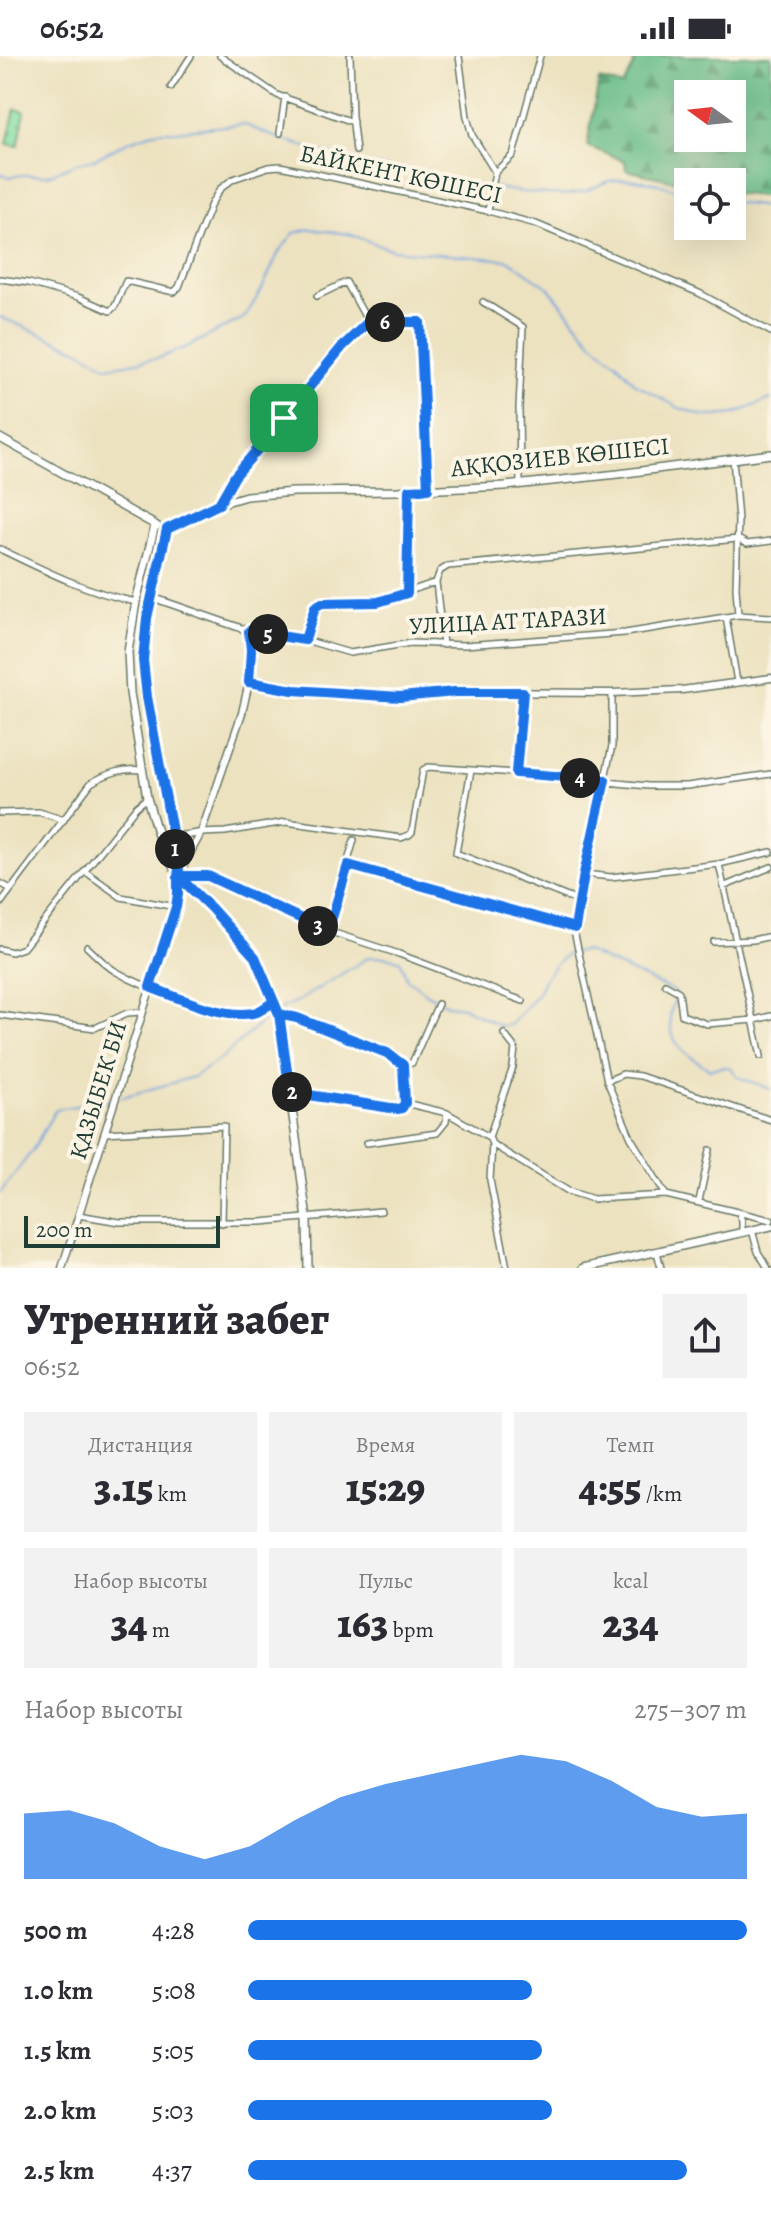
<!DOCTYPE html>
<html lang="ru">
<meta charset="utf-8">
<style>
body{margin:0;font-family:Alegreya,serif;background:#f2f2f3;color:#2b2b33;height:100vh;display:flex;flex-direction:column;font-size:30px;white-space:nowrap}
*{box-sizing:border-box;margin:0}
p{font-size:26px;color:#7c7c81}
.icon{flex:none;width:44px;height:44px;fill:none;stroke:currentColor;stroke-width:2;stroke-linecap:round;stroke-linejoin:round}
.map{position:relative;height:1212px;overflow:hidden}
.details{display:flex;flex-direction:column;background:#fff;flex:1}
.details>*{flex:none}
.needle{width:52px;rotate:285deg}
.buttons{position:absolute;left:674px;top:24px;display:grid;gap:16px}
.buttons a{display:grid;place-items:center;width:72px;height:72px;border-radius:0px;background:#fff;box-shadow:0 8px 32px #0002;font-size:40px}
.scale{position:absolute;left:24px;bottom:20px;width:196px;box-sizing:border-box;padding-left:8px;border:4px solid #1f3d34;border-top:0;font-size:22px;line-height:28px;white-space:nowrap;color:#1f3d34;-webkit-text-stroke:6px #fcf5e5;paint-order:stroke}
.pin{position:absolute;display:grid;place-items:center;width:68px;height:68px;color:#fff;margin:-34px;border-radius:16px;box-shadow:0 4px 12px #0006}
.km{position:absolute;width:40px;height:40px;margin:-20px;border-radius:50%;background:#222;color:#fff;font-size:22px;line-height:40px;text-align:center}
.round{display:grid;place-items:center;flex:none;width:84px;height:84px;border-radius:0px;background:#f2f2f3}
.overview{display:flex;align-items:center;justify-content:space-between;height:136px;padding:0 24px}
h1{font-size:44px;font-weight:800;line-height:60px}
.figures{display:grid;grid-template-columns:repeat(3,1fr);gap:12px;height:136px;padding:8px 24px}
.figures div{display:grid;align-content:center;border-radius:0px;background:#f2f2f3;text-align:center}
.figures b{font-size:40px;font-weight:800}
.figures small{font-size:22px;font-weight:400}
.figures p{font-size:22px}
.chart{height:224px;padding:16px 24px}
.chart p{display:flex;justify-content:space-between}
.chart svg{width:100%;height:144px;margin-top:8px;fill:#1a73e8;opacity:.7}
ul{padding:0 24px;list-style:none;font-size:26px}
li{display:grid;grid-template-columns:128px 96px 1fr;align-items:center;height:60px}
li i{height:20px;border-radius:10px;background:#1a73e8}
.status{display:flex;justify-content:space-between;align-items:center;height:56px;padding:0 40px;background:#fff;direction:ltr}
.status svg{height:22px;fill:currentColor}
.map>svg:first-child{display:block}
</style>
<div class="status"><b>06:52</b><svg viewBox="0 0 49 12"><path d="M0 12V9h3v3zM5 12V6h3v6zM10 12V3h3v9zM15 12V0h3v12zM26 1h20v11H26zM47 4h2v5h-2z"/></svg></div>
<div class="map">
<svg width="771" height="1212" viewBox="0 0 771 1212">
<defs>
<pattern id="grass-dots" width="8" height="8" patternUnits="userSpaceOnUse" patternTransform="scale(2)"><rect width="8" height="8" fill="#86dfa4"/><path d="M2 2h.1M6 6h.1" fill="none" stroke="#73c08e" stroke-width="1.8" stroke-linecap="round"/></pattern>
<pattern id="forest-firs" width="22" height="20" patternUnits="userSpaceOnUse" patternTransform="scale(2)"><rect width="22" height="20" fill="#6cbe8a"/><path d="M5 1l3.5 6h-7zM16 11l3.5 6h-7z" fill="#589c72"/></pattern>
</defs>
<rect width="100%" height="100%" fill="#fcf5e5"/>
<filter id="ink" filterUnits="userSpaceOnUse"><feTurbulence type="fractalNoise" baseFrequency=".0125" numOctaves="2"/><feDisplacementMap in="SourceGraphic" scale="16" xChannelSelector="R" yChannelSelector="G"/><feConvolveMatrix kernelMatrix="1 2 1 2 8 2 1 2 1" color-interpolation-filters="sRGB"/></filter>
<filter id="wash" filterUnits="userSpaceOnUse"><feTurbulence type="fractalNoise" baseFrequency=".006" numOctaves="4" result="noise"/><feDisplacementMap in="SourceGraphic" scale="32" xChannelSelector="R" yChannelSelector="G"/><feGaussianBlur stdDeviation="1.8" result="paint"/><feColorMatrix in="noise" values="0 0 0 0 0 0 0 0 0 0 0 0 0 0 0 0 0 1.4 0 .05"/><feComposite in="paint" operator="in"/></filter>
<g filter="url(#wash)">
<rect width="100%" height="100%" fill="#ece2c0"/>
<!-- grass -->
<path fill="url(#grass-dots)" stroke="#528e6c" stroke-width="2" d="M15 53 25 55 18 90 7 88Z"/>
<!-- forest -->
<path fill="url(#forest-firs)" stroke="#467e5f" stroke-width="2" fill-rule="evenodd" d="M626 0H771V141L732 137V126H688V128L626 114 625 105 587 90 599 24 623 30 635 7ZM688 38H732V82H688Z"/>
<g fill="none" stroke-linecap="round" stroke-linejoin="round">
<!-- stream -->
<path stroke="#73a2dc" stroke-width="2" d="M0 117 9 121 22 119H48L80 106 95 103 127 86 158 75H176L243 68 272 80 346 104 399 114 424 121 521 136 564 139 586 135 608 125 627 123 651 126 688 137
M732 146 771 152
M0 261 81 295 108 311 159 302 189 290 245 261 261 235 279 196 294 177 310 173 349 178 393 194 508 204 548 231 593 287 616 306 636 328 679 352 704 360H717L734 358 771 343
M279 953 298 945 369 901H384L400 904 407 923 427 938 448 949 463 951 500 970 510 969 538 937 544 924 555 909 567 898 585 895 675 936C676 946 670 953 670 962 670 991 688 999 709 1013 724 1011 729 1006 738 1021L771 1033
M119 1042 193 1021 221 1003 274 955
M0 1137 32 1095 56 1053 113 1044"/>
</g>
</g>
<g filter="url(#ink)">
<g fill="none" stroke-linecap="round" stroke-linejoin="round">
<defs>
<path id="minor" d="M220 0 277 39 353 66
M350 0 352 60 356 95
M459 0 467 61 472 79 495 116 488 155
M171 31 191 0
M280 77 285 41
M495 116 513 99 540 0
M0 223 29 227 78 241 110 255 115 250 126 225 174 236 179 231 211 148 220 133 233 123 268 111 280 110 488 155 536 168 699 237 771 276
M317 240 346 226 368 266
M483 246 523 271 519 351 520 428
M733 402 738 464 736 532 738 559
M219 447 235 420 342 291 368 266H420L428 433
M0 493C45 515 87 536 136 546
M407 537 409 434
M726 561 737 626
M249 575 305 584 350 597 411 587 464 589 625 577 738 559 771 561
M305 584 315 551 322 547 378 546 436 526
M443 589 436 526 440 515 448 510 738 483 747 488 771 485
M612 637V690L584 818 574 875 607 1025 631 1082 666 1139
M471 714 456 797 578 845
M516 717 523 636
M0 757 39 756 64 764
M201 777 225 776 286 766 401 782 409 779 412 776 423 714 428 711 516 717 648 730H687L771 718
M719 808 771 796
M348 809 575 872
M86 816 121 841 176 851
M584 818 611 821 719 808 761 1000
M178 820H208L328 875 399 898 523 945
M0 827 11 833
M723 831 771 811
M0 848 91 727C108 717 122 712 142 714
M328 875 354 784
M714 886 753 884 771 880
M87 891C96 899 105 909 115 915 143 931 227 966 257 955 263 953 269 949 274 946
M0 893 12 896 23 892 136 751 147 742
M665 928 679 936 682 959 707 968 754 964 771 960
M279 958 297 962 387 997 403 1009 412 1007 438 948
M0 959 95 972 127 957 141 956
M403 1009 405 1047 447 1057 489 1081 492 1088 568 1135 593 1143 666 1139 771 1164
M607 1025 623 1018 640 1020 771 1064
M290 1036 397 1053 402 1052 405 1047
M105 1077 224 1070 222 1167
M489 1081 513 1011 515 992 504 978
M367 1087 437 1077 446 1066 447 1057
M492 1088 490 1124 507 1212
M699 1145 710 1094
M739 1157 742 1165V1176
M78 1159 120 1166H261L381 1155
M752 1174 758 1196 768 1212
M657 1196 661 1212"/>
<path id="tertiary" d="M249 626 293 634 400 641 455 636 612 637 682 634 771 622
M173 781 201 777
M62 1212 176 851 178 838V820L201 777 242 657 249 626 251 594 249 575 151 541"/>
<path id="secondary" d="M0 382 157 470
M155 469 136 546 128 596 130 637 147 742 159 783 178 820 211 852 255 901 279 958 307 1163 308 1212
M167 473 219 448 246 440 294 436 397 435 505 430 618 418 771 398
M167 473 147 562 143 604 147 641 179 818
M583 1212 771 1170"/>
</defs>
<!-- minor casing -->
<use href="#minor" stroke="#677765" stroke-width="8"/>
<!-- tertiary casing -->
<use href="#tertiary" stroke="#677765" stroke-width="9"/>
<!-- secondary casing -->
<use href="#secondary" stroke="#677765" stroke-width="10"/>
<!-- minor -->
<use href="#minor" stroke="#fff" stroke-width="5"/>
<!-- tertiary -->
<use href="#tertiary" stroke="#fff" stroke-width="6"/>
<!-- secondary -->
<use href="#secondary" stroke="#fff" stroke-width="7"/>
</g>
</g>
<g fill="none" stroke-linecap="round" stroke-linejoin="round" filter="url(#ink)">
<defs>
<path id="route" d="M284 362 235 420 219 448 167 473 147 562 143 604 147 641 179 813 178 820 211 852 255 901 279 958 297 962 387 997 403 1009 405 1047 402 1052 397 1053 290 1036 279 958 274 946C268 949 262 954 257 956 228 965 177 941 150 931L176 851 178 838V820H208L328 875 348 809 575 872 584 818 605 724 516 717 523 636H455L400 641 293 634 249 626 251 594 249 575 305 584 315 551 322 547 378 546 407 537 409 434 428 433 420 266H368L342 291 284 362"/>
</defs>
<!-- route casing -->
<use href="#route" stroke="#fff" stroke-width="16"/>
<!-- route -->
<use href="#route" stroke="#1a73e8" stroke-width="10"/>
</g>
<g text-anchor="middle" stroke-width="8" stroke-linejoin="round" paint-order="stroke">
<!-- street labels -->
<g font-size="24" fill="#1f3d34" stroke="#fcf5e5">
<text transform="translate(401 118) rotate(12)" y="8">БАЙКЕНТ КӨШЕСІ</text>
<text transform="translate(560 401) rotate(-6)" y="8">АҚҚОЗИЕВ КӨШЕСІ</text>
<text transform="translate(508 565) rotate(-3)" y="8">УЛИЦА АТ ТАРАЗИ</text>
<text transform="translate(98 1034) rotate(-73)" y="8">ҚАЗЫБЕК БИ</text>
</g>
</g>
</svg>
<div class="buttons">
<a><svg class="needle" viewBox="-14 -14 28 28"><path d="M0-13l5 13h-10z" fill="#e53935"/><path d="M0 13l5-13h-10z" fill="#7c7c81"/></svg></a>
<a><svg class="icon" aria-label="locate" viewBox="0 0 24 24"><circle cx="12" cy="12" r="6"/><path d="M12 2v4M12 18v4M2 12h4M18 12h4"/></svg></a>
</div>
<div class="scale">200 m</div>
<div class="pin" style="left:284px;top:362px;background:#1e9e55"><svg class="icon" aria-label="arrive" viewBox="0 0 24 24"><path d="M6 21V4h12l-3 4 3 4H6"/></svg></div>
<b class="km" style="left:175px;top:793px">1</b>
<b class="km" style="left:292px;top:1036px">2</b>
<b class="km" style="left:318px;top:870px">3</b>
<b class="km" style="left:580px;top:722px">4</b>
<b class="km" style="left:268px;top:578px">5</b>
<b class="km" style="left:385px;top:266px">6</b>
</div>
<section class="details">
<div class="overview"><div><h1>Утренний забег</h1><p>06:52</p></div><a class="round"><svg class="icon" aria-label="share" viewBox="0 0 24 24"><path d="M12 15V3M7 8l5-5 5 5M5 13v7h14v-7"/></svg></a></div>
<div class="figures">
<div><p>Дистанция</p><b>3.15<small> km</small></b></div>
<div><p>Время</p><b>15:29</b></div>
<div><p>Темп</p><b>4:55<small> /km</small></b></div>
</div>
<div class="figures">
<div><p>Набор высоты</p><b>34<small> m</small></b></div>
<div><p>Пульс</p><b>163<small> bpm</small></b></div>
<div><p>kcal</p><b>234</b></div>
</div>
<div class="chart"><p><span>Набор высоты</span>275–307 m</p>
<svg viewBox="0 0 160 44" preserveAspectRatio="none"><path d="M0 44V24L10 23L20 27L30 34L40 38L50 34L60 26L70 19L80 15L90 12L100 9L110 6L120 8L130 14L140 22L150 25L160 24V44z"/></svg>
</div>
<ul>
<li><b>500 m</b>4:28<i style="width:100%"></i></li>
<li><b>1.0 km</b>5:08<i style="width:57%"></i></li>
<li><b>1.5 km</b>5:05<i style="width:59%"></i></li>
<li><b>2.0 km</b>5:03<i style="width:61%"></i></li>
<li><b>2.5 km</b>4:37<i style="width:88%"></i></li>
</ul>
</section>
